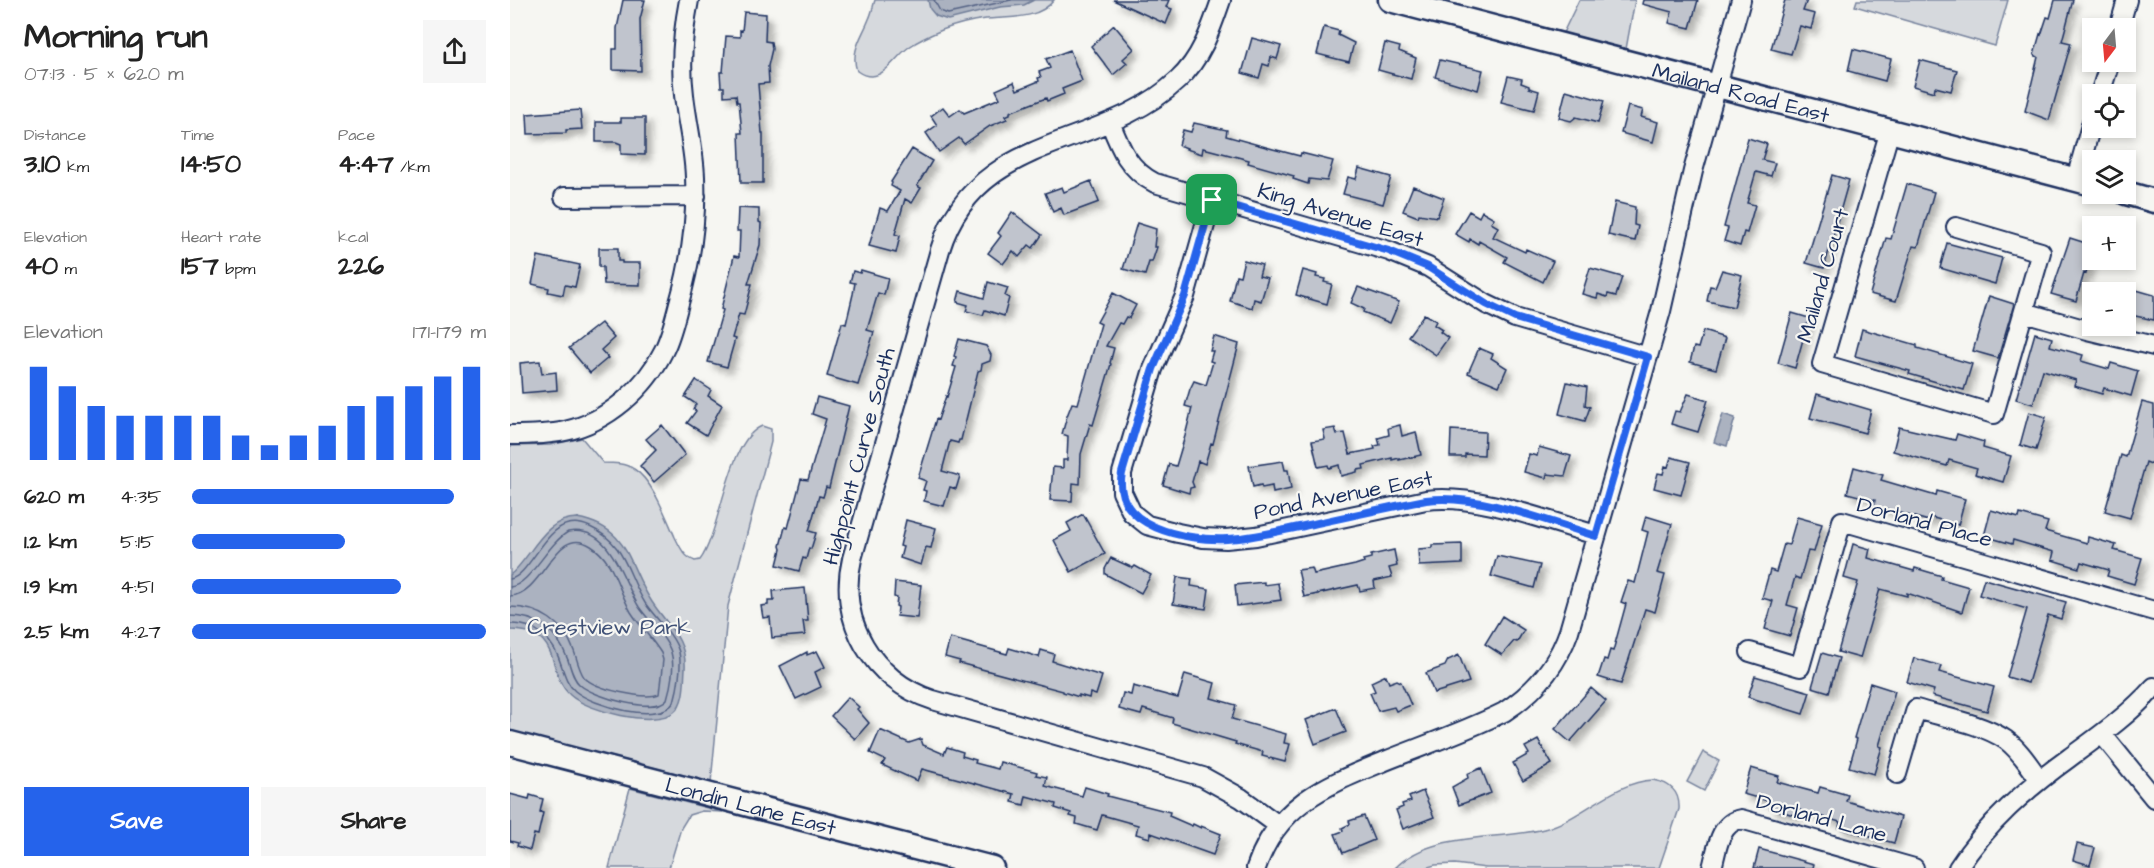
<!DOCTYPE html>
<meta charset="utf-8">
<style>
body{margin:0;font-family:"Architects Daughter",sans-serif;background:#f6f6f6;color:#222;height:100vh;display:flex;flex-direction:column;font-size:22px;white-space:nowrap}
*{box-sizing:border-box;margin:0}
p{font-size:20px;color:#767676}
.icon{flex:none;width:33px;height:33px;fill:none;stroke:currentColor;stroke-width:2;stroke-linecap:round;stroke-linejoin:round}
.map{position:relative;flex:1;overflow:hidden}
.drawer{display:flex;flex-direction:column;background:#fff;width:510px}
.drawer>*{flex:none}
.needle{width:39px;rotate:196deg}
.buttons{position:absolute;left:1572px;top:18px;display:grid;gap:12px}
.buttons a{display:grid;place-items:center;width:54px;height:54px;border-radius:0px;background:#fff;box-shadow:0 3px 9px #0003;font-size:30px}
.pin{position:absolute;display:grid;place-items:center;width:51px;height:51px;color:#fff;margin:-26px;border-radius:12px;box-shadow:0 3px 9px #0006}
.round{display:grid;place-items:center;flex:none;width:63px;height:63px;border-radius:0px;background:#f6f6f6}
.overview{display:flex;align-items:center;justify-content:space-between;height:102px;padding:0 24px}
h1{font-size:33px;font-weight:800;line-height:45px}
.figures{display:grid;grid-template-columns:repeat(3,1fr);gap:9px;height:102px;padding:6px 24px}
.figures div{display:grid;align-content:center}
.figures b{font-size:26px;font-weight:800}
.figures small{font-size:16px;font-weight:400}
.figures p{font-size:16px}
.chart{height:168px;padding:12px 24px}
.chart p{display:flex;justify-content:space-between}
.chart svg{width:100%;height:108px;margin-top:6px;stroke:#2563eb;stroke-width:6}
.button{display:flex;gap:12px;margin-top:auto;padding:12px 24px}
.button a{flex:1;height:69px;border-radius:0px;background:#2563eb;color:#fff;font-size:24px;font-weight:800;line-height:69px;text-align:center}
.button a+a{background:#f6f6f6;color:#222}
ul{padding:0 24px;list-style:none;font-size:20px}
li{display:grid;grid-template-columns:96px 72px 1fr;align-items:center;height:45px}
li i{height:15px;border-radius:8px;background:#2563eb}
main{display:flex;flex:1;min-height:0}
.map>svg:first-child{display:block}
</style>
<main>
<section class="drawer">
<div class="overview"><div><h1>Morning run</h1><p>07:13 · 5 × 620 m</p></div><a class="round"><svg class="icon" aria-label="share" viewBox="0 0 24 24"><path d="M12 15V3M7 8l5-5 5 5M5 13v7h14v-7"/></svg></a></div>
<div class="figures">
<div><p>Distance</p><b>3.10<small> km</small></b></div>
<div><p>Time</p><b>14:50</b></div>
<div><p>Pace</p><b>4:47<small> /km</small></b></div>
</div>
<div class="figures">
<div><p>Elevation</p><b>40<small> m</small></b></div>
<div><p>Heart rate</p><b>157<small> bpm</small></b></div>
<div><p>kcal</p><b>226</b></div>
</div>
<div class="chart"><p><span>Elevation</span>171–179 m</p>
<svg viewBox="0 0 160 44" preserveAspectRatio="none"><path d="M5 44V6M15 44V14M25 44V22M35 44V26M45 44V26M55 44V26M65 44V26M75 44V34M85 44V38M95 44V34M105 44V30M115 44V22M125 44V18M135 44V14M145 44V10M155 44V6"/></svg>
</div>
<ul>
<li><b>620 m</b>4:35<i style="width:89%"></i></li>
<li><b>1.2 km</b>5:15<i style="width:52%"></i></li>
<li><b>1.9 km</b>4:51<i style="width:71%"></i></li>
<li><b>2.5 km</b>4:27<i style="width:100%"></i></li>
</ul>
<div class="button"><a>Save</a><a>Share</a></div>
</section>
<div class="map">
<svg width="1644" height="868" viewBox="0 0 1644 868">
<defs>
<filter id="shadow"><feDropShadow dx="5.5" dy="5.5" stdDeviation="3" flood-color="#0004"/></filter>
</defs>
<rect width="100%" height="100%" fill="#f6f6f2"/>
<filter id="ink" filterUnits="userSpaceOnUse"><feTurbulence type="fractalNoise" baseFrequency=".0167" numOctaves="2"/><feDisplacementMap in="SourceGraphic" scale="12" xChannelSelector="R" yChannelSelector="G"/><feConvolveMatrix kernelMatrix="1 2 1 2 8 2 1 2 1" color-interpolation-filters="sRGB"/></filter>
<g filter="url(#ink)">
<!-- green -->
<path fill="#d6d9dd" stroke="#78849e" stroke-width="1.5" d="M365 0H544C529 20 498 17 476 19 461 21 445 25 432 30 420 35 409 40 399 47 383 58 371 88 347 71 340 51 352 37 359 19 362 13 363 6 365 0Z
M1069 0H1125L1116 49 1053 33Z
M1347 0H1498L1485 46 1345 6Z
M252 426 261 429V442L218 606 201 782 0 731V446L40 445 72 438 93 463C103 463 115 463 124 469 143 481 156 517 165 537 170 547 174 557 185 561L190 560C211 532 217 440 252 426Z
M1193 752 1209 761 1194 791 1177 782Z
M1143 780C1160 783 1170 791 1169 809L1149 868H976L945 864 925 865 915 868H885C921 831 987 841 1034 829 1073 819 1102 782 1143 780Z
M120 788 213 812 192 811 179 815 171 828 159 868H99Z"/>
<!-- water -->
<path fill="#abb2c0" stroke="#717e99" stroke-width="1.5" d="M418 0H524L514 5 490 7 438 20 426 16 420 9Z
M1213 414 1225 418 1217 446 1204 442Z
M67 518C121 528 117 565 142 602 157 625 177 639 175 669 174 682 175 703 164 712 144 728 77 711 60 695 35 672 54 630 0 630V575C22 557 33 518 67 518Z"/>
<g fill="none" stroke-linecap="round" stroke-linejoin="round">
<!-- shore -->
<path stroke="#556385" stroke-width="1.5" d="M424 0 430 11 438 14 501 0
M0 579C18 577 34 529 58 524 66 522 74 524 80 527 116 543 117 574 135 603 145 618 164 634 169 652 172 666 168 688 164 702 150 725 83 706 65 691 58 685 55 676 52 667 44 641 29 623 0 624
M0 587C20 585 37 544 58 532 101 524 112 580 129 607 138 620 157 638 161 652 165 665 161 686 157 699 145 715 84 697 70 685 63 679 61 669 58 660 48 633 30 616 0 616
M0 596C35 594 44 523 81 546 104 560 108 590 121 612 130 626 142 639 151 653L153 660 149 694C135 700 84 689 74 677 69 670 67 659 64 651 54 623 30 607 0 607"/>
</g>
<!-- building -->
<path fill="#c0c4cd" stroke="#1b2f5e" stroke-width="1.5" filter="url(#shadow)" d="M113 0H135L130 19 131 71 103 70V49H107V28Z
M603 0H659L656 7 662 9 656 24Z
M1133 0H1188L1180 28 1159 23 1162 12 1132 4Z
M1275 0H1297L1293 11 1305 14 1301 29 1290 26 1281 54 1261 49Z
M1545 0H1563L1552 41 1561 43 1539 120 1515 111 1528 57 1524 55 1530 34 1531 35 1537 17 1540 18Z
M234 12 256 14 255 41 261 42 262 49 258 66 259 83 248 84 252 133H253V183H231L229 133H232L229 102H227L226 95 214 96V87H211L210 72H213L216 36 230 37V30L232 31Z
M604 25 624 49 613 59 617 63 603 75 581 46Z
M814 27 829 31 828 35 844 43 839 62 807 54Z
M742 38 771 46 767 59 761 57 759 66 753 64 749 78 732 73Z
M875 43 890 47 889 51 906 58 901 79 868 70Z
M1343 49 1381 59 1375 81 1338 71Z
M560 50 572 81 552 89 554 94 537 101 536 98 500 112V114L495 116 497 119 480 126 454 144 449 138 429 152 416 133 427 125 421 116 433 107 440 116 450 109 454 113 490 98 486 90 504 82 507 90 529 81 528 78 531 77 529 72 540 68 536 59Z
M930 60 973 70 968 90 925 77Z
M1410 60 1447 70 1441 91 1425 87 1424 92 1403 86Z
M998 76 1012 79 1011 83 1019 86V88L1029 91 1024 110 991 102Z
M1056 90 1094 101 1088 123 1066 117 1061 121 1049 118Z
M1118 106 1133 110 1131 117 1148 122 1143 142 1111 133Z
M70 110 72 129 56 130V133L18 134 17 114Z
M111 118H135V155L111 154V144L106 142H86V122H111Z
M684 123 717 130 716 136 763 149 790 156 791 153 823 161 817 181 799 179 798 184 783 179 784 176 738 163 739 160 693 148 692 154 676 149 677 148 669 145 673 130 681 132Z
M1238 138 1257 144 1252 160 1265 163 1261 176 1246 172 1237 203 1245 205 1237 233 1234 232 1230 246 1214 241 1218 228 1214 227Z
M402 149 422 161 407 186 411 188 402 203 395 199 385 234 390 236 386 253 359 246 370 208 378 211 390 191 381 186 382 183 381 182Z
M849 168 881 177 873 204 833 194 838 177 846 179Z
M1322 175 1339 180 1314 268 1296 263Z
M581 181 589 202 554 215 551 208 543 212 535 193 552 187 554 192Z
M1397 184 1424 192 1408 247 1403 246 1386 301 1360 294 1376 238 1381 239Z
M903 186 934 198 927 217 909 214 908 217 893 211Z
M1105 202 1125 207 1124 225 1128 226 1125 241 1098 235Z
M228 208 249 209V222L251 223 250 245 238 284H242L234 315 229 314 222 338 225 339 217 367 198 362 213 310 211 309 224 256 229 257 230 231H227Z
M959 211 969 217 972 211 984 218 981 223 988 227 983 237 1015 252 1016 249 1043 261 1033 282 994 262 997 257 969 241 968 244 960 239 959 242 945 234Z
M502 212 532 235 523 248 519 245 509 257 503 251 493 264 478 253 491 236 488 233Z
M627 223 646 229 644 247H647L642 262H639L635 275 613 269Z
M1560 238 1582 245 1576 274 1574 273 1566 301 1541 294Z
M1437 243 1492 258 1485 284 1430 268Z
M89 248H108V261H112V263H130V285L94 284 93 267H89Z
M28 256 70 265 65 287 55 285 53 295 38 292 39 288 22 284Z
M734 260 752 265 749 276 758 278 751 301 744 299 742 308 720 301 726 275 730 276Z
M1080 268 1112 277 1106 296 1098 294 1097 297 1088 294 1087 298 1072 294Z
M351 270 378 278 374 295 368 293 357 330 364 332 348 385 317 376 332 323 336 324 343 294 345 283 340 282 343 271 350 273Z
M793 270 807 274 806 277 815 279 814 282 822 284 817 304 786 295Z
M1212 270 1232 275 1224 307 1197 301 1200 286 1205 287Z
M478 282 498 288 495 296 499 298 494 316 475 310 473 315 456 311 458 305 447 302 450 291 474 298Z
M848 287 889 302 880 323 853 312 854 309 841 303Z
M1616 287 1644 295V320L1616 314Z
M603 293 626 305 619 318 616 317 612 324 609 323 596 346 604 348 600 363 601 364 583 425 580 424 571 454 570 484 563 483 562 501 540 500 543 467 553 468V460H557L558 436 552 434 557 416 562 403 568 404 591 324 587 322Z
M1479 296 1504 304 1488 358 1463 351Z
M1282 313 1299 318 1285 368 1268 363Z
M914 314 926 321 924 325 932 330 930 332 938 338 926 355 898 336Z
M91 323 104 338 91 350 98 358 80 373 59 348Z
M1352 329 1407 345V348L1462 364 1454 390 1399 374 1400 371 1345 356Z
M1193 331 1215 338 1206 369 1180 362 1184 347 1188 348Z
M1525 333 1542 338 1540 346 1573 355 1571 361 1599 369 1601 363 1628 371 1621 396 1594 388 1592 394 1564 386 1566 380 1533 370 1523 404 1506 399Z
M704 336 729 344 703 444 701 443 695 464 688 461 682 482 684 487 680 488 679 493 653 485 659 464 666 466 675 436 682 408 675 406 680 389 684 381 696 385 703 362 700 361 703 351H700Z
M449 339 476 346 481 355 480 361 472 364 471 370 468 371 451 440H449L448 443 440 441 432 471 450 476 446 489 440 487 434 506 414 501 416 491 413 490 416 481 408 478 426 419 428 420 436 396 437 397 446 367 443 366 446 357 444 356Z
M969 348 983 354 981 358 997 368 989 386 958 373Z
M30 361 32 374 46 372 47 390 12 393 10 363Z
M186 380 201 390 198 396 212 405 196 435 177 423 186 411 183 409 186 404 175 397Z
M1057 382 1077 387 1075 405 1080 407 1075 421 1049 414Z
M1178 394 1198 400 1188 432 1161 424 1165 411 1170 412Z
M1307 394 1361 410 1355 433 1300 418Z
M307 397 339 406 319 488 316 487 313 497 309 496 299 531 306 533 301 549 299 548 296 559 293 558 289 571 267 565 271 549 270 546 275 527 278 528 291 479 298 480 316 419 302 414Z
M1632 402 1644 405V452L1641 464 1636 462 1620 518 1595 511 1611 455 1616 457Z
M1519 412 1536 417 1526 450 1510 445Z
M152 425 175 455 144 482 130 466 146 450 136 439Z
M890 425 892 436 906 432 911 455 889 460V458L882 460V458L853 465 854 469 847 470V472L831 476 829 465 819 468 818 465 808 467 802 441 815 439 813 430 825 428 827 434 835 433 840 454 865 449 864 446 870 445 868 438 879 435 878 428Z
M1389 427 1445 440 1447 434 1474 442 1473 448 1501 456 1493 482 1465 474 1467 468 1439 460 1437 466 1383 451Z
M941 430 975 432 974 455 955 454V457H940Z
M1029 447 1061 456 1055 476 1037 474 1036 478 1014 472 1019 454 1027 456Z
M1161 457 1180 462 1171 495 1144 488 1148 473 1153 474 1155 466 1158 467Z
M773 461 775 470H778L781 489 763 493 762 486 752 488 751 485 743 487 739 466Z
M1344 467 1373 475 1371 480 1426 496 1427 491 1455 499 1448 525 1420 517 1419 521 1364 506 1365 500 1337 493Z
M1481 510 1509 518 1510 514 1538 522 1535 531 1577 543 1578 537 1606 545 1604 550 1632 558 1624 584 1597 576 1599 570 1571 562 1569 568 1542 560 1544 552 1503 540 1502 544 1474 536Z
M573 514 595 554 561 572 544 540 561 531 557 523Z
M1136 516 1162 524 1147 573 1155 575 1145 612 1135 609 1111 684 1088 677 1094 659 1097 660 1100 650 1103 651 1116 604 1111 602 1118 581 1125 583 1138 532 1132 530Z
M1287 517 1312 524 1304 552 1298 551 1290 579 1285 577 1277 605 1288 608 1280 636 1255 629 1263 601 1252 598 1260 570 1266 572 1274 544 1279 545Z
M396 520 426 528 421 548 416 547 411 565 390 558 393 547 390 546Z
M952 544V564L909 566 908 549 922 548V545Z
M1343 544 1360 549 1358 558 1404 571 1405 568 1432 576 1431 579 1459 587 1452 612 1397 593V596L1370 589 1350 658 1328 652 1348 582 1334 578Z
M884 550 887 566 879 568 882 577 864 581 865 588 850 591 848 585 794 597 788 570 802 568 804 574 845 565 854 562 853 560 861 558V555Z
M987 556 1030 565 1024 588 981 576Z
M601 558 623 568 625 566 641 575 631 593 595 574V569Z
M667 577 682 579 681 586 699 589 696 609 663 604Z
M1474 579 1556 602 1551 619 1538 615 1518 683 1497 677 1517 609 1469 595Z
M385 582 411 585 407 618 387 616 388 607 386 606 387 598 384 597Z
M754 582V585L768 583 771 600 727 606 725 585Z
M295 588 298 621H293L295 635 262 638 260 617 253 618 251 606 258 605V601H264L263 591Z
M992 616 1014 630 1007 642 1004 641 992 655 975 644Z
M440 638 497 654 499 648 529 657 531 650 544 654 542 661 592 676 586 695 580 693 579 698 569 695V697L553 692V691L449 663 450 661 435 657Z
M307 651 315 667 305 672 311 687 286 699 270 666 297 652V655Z
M1312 653 1329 658 1319 692 1302 687Z
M949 655 959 682 924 693 916 673 935 666 938 660Z
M1404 658 1431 666 1429 672 1484 687 1477 711 1422 696 1424 690 1397 682Z
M675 674 705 683 701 698 726 705 722 719 776 734 774 743 780 744 775 762 752 756 753 752 725 744 726 742 662 723 663 718 633 709 631 715 609 709 613 693 621 695 623 686 668 698Z
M876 675 879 683 887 680 891 682 901 705 886 711 884 707 868 711 860 693 865 691 861 682Z
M1245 676 1300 692 1293 714 1238 697Z
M1360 683 1385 691 1369 746 1372 747 1364 774 1339 767 1347 739 1344 738Z
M1081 688 1096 701 1060 742 1045 729Z
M338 697 349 707 347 709 359 723 345 739 321 716Z
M826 708 836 732 805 744 796 720Z
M370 730 399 743 411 739 413 745 434 754 437 747 453 752 452 756 466 760 465 763 488 769 490 762 527 772 526 775 537 777 535 786 572 796 575 787 598 794 597 796 660 812 659 816 682 826 683 824 691 828V826L711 834 703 855 641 833 640 838 626 834 628 825 592 815 587 830 566 824 567 818 560 816 561 813 545 808 546 804 516 796 514 805 502 802 504 794 412 769 407 781 372 765 375 760 360 753Z
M1028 740 1042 764 1013 781 1003 763 1019 754 1015 747Z
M971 768 981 793 949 805 942 787 958 778 957 774Z
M1241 768 1269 776 1267 782 1308 793 1310 787 1338 795 1336 801 1391 817 1384 843 1329 828 1330 822 1316 818 1289 810 1287 816 1260 808 1262 802 1233 794Z
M913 791 924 817 893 829 886 810 893 807 892 804 901 801 899 797Z
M0 794 19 799 20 795 33 799 30 812 33 813 28 835 24 834 20 850 7 846 8 843 0 841Z
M854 816 864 840 833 853 825 834 833 831 832 828 840 824 839 821Z
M1567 844 1585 848 1580 865 1563 860Z
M1249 849 1304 864 1303 868H1244Z"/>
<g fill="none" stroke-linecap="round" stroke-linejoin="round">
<defs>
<path id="minor" d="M711 0C701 29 691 59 668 80 592 152 466 131 430 250L342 559C327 621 363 681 423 700L693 777 731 798 768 825
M1609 28 1617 0
M1590 94 1600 62
M600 122C610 148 619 170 645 183L879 251 918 267 976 304 1005 318 1138 357
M1380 130 1312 364 1484 414 1531 252 1446 227
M1566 179 1582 122
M54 197 186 196
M702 200 675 296 643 369 612 473V492L622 513 637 525 668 533 693 538 716 539 746 536 916 500C967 493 1036 521 1086 535
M1514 312 1577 330 1644 346
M0 435C18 435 37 435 55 431 97 422 135 389 154 350 161 336 165 319 169 303 181 261 187 221 185 177 184 149 177 123 174 95 170 64 173 31 179 0
M1240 652 1290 667 1332 521 1644 611
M1592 734 1644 798
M1387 774 1406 709C1433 717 1473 724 1496 740 1510 750 1520 767 1530 780
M746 868C768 803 817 785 875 761 915 745 956 731 994 712 1025 692 1047 666 1059 631L1151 311 1183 171 1231 0
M1202 868C1207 850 1209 823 1231 819L1404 868
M1448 868C1477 823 1516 789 1559 758 1589 736 1619 715 1644 687"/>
<g id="tertiary">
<path id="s1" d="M880 0 1582 184"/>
<path d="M1616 193 1644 201"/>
<path id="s2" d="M0 743 482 868"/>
</g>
</defs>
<!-- minor casing -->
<use href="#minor" stroke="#1b2f5e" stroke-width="22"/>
<!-- tertiary casing -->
<use href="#tertiary" stroke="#1b2f5e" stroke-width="27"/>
<!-- minor -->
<use href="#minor" stroke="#f6f6f2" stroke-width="18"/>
<!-- tertiary -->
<use href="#tertiary" stroke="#f6f6f2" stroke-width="22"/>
</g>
</g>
<g fill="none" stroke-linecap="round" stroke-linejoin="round" filter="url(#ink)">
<defs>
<path id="route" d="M702 200 879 251 918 267 976 304 1005 318 1138 357 1086 536C1036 521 967 493 916 500 875 508 835 517 794 526 769 531 743 538 717 539 678 541 601 528 612 473L643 369 675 296Z"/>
</defs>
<!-- route casing -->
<use href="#route" stroke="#fff" stroke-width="12"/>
<!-- route -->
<use href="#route" stroke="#2563eb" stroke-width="8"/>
</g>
<g text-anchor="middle" stroke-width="4.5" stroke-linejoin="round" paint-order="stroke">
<!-- street labels -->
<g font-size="22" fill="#1b2f5e" stroke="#f6f6f2">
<text dy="8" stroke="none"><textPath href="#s1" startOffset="363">Mailand Road East</textPath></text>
<text transform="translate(831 214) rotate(17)" y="8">King Avenue East</text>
<text transform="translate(1312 275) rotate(-74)" y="8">Mailand Court</text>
<text transform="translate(348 456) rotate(-75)" y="8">Highpoint Curve South</text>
<text transform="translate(833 494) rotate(-11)" y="8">Pond Avenue East</text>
<text transform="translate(1415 521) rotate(15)" y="8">Dorland Place</text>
<text dy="8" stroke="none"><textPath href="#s2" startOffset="249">Londin Lane East</textPath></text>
<text transform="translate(1312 817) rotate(15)" y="8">Dorland Lane</text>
</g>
<!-- park labels -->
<g font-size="22" fill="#405177" stroke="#f6f6f2">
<text x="99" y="634">Crestview Park</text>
</g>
</g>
</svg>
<div class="buttons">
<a><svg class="needle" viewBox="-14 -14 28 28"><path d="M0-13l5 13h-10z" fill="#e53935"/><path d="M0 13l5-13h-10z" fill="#767676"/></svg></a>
<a><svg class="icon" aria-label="locate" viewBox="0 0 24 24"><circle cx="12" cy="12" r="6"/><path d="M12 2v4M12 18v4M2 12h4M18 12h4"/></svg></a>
<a><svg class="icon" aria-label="layers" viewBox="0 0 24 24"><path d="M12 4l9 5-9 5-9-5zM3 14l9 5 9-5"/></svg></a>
<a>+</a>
<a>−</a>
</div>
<div class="pin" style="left:702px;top:200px;background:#1e9e55"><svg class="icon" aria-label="arrive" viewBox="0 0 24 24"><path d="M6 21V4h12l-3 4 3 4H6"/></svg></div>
</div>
</main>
